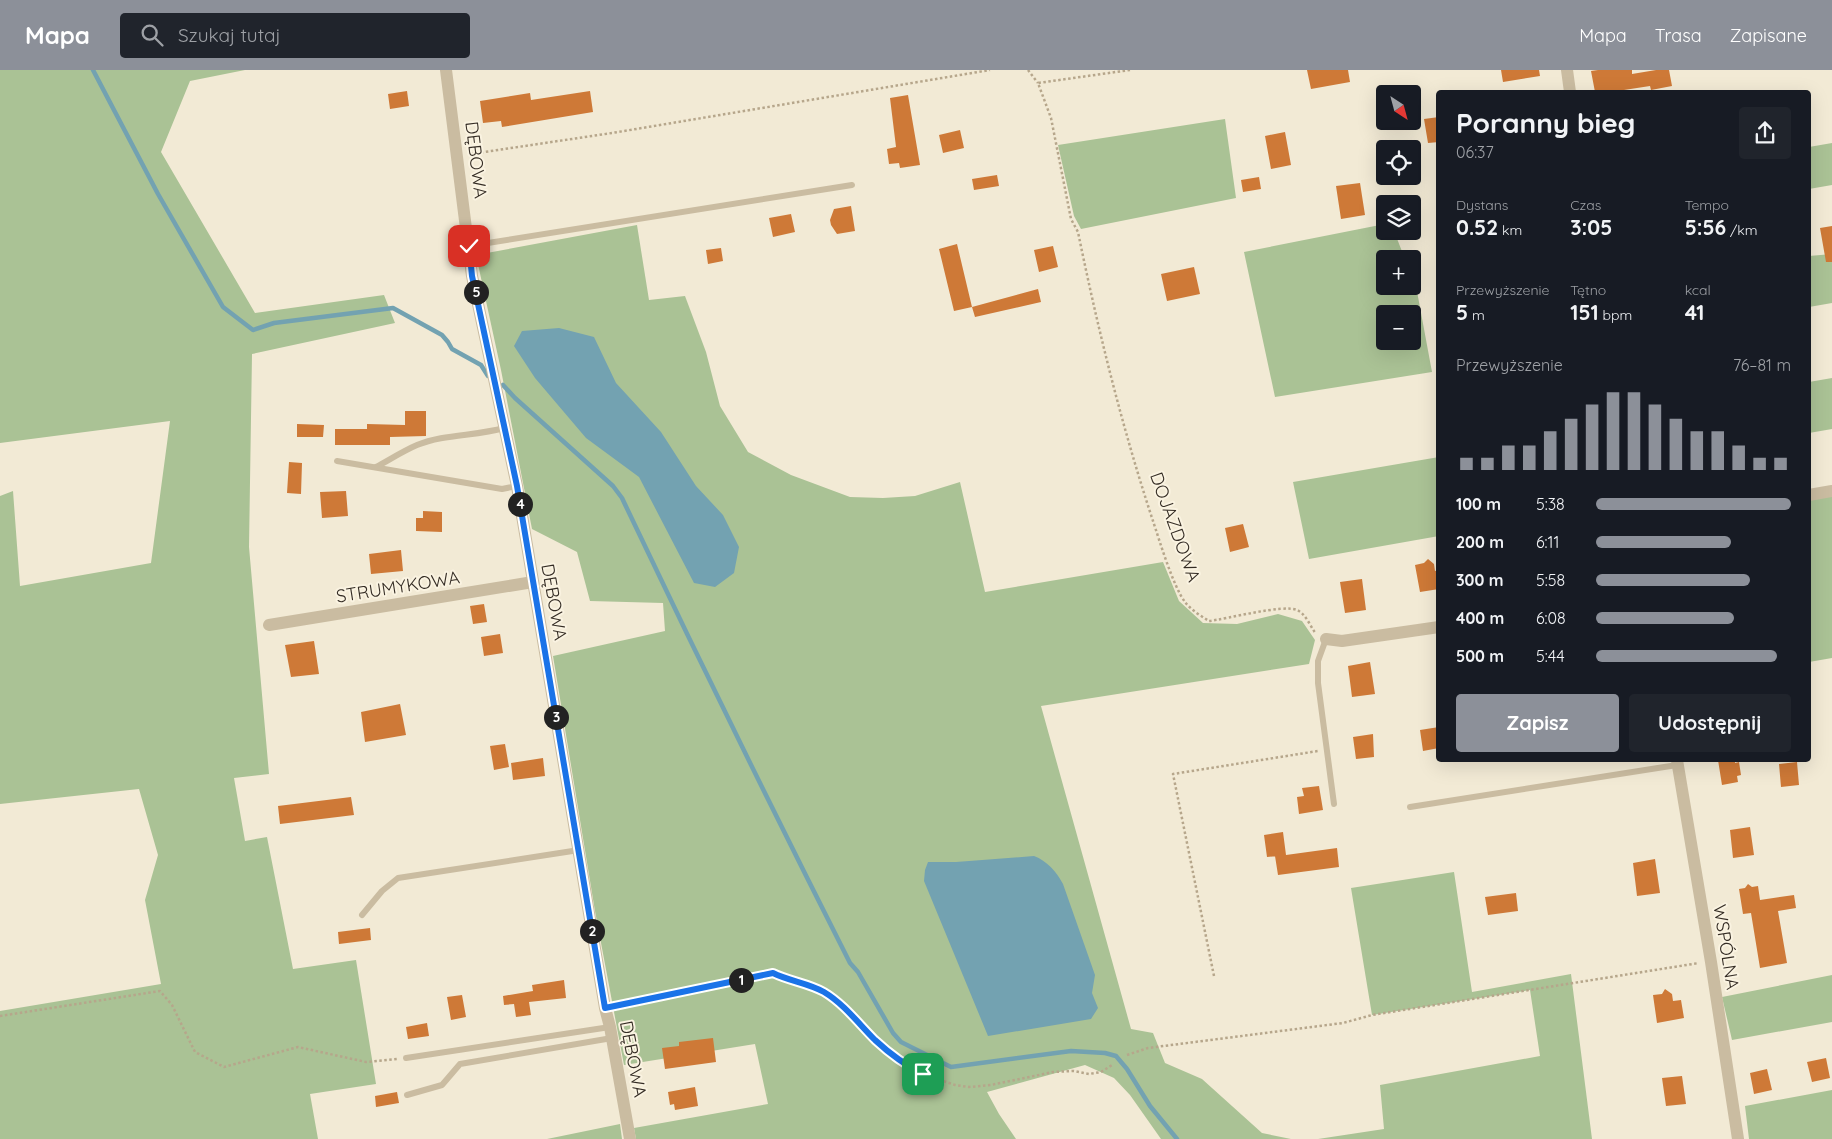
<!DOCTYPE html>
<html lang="pl">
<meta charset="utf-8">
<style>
body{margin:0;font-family:Quicksand,sans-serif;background:#20242c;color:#f1f3f6;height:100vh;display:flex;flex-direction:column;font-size:19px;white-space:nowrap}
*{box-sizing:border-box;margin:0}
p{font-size:16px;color:#9ea1a6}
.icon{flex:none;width:28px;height:28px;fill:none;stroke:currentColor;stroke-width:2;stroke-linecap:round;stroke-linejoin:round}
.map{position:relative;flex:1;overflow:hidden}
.panel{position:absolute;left:1436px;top:20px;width:375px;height:672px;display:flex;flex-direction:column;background:#171b24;border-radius:5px;box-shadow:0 5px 20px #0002}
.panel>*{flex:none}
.needle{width:32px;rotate:144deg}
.buttons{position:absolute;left:1376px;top:15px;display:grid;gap:10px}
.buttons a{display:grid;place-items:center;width:45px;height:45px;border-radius:5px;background:#171b24;box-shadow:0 5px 20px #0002;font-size:25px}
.pin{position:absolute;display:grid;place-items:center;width:42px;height:42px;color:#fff;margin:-21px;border-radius:10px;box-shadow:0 2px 8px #0006}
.km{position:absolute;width:25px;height:25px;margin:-12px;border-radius:50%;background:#222;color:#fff;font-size:14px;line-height:25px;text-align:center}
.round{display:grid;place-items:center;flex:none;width:52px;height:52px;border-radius:5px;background:#20242c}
.overview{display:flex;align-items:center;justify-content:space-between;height:85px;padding:0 20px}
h1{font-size:28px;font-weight:700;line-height:38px}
.figures{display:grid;grid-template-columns:repeat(3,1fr);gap:8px;height:85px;padding:5px 20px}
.figures div{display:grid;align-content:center}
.figures b{font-size:21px;font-weight:700}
.figures small{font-size:14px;font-weight:400}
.figures p{font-size:14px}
.chart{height:140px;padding:10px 20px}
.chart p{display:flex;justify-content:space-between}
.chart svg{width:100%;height:90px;margin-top:5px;stroke:#8c9099;stroke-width:6}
.button{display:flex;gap:10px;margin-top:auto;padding:10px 20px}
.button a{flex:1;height:58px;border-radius:5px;background:#8c9099;color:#fff;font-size:20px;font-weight:700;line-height:58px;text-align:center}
.button a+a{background:#20242c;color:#f1f3f6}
ul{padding:0 20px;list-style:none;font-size:16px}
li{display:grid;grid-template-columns:80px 60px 1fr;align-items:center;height:38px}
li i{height:12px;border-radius:6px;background:#8c9099}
header{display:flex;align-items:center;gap:30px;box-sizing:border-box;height:70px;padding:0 25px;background:#8c9099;color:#fff}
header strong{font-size:24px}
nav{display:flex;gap:28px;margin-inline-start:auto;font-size:18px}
.search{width:350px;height:45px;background:#20242c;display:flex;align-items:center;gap:12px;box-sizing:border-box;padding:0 18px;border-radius:5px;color:#9ea1a6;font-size:19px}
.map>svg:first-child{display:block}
</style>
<header>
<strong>Mapa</strong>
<div class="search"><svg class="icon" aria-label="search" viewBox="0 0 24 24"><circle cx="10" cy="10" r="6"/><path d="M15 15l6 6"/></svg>Szukaj tutaj</div>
<nav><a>Mapa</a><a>Trasa</a><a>Zapisane</a></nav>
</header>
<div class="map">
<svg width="1832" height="1069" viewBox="0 0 1832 1069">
<rect width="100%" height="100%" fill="#f2ead5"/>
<!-- green -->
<path fill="#aac295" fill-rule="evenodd" d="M0 0H245L190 11 161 82 255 243 384 225 395 253 252 284 249 477 269 704 234 708 245 771 267 767 293 899 356 890 376 1014 310 1024 318 1069H0V941L161 914 145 830 158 785 139 719 0 734V426L13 421 20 516 151 493 170 351 0 373Z
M1225 49 1236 128 1081 159 1074 146 1058 75Z
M1832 73V115L1809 119V77Z
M1385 154V161H1394L1405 189H1385V216H1412L1413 207 1416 216 1432 302 1275 327 1244 182ZM1385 244H1412V271H1385Z
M637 155 649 230 685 226 706 282 720 336 748 382 791 405 850 427 883 428 915 426 960 412 985 522 1163 492 1179 531 1203 553 1237 554 1278 544 1302 551 1315 570 1309 594 1041 636 1131 959 1153 963 1165 993 1202 1009 1262 1063 1291 1069H1161L1130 1025 1114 1008 1085 995 987 1022 999 1044 1016 1069H636L634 1058 768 1034 755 974 624 995 595 841 553 586 665 561 663 533 590 531 577 482 532 459 501 300 476 185Z
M1832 184V233L1809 237V186Z
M1832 308V359L1809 363V312Z
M1439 387V466L1309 489 1293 412Z
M1832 426V588L1809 592V430Z
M1454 802 1472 922 1571 904 1592 1069H1318L1384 1059 1380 1015 1540 986 1530 920 1372 945 1351 818Z
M1832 905V952L1732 970 1722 927Z
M1832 1020V1069H1749L1745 1036Z
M620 1054 622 1069H547Z"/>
<!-- water -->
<path fill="#73a2b1" d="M559 258 594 267 616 313 661 362 696 416 723 445 739 477 734 503 715 517 694 513 639 407 586 368 535 308 514 276 522 261Z
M1034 786C1047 791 1056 801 1063 814L1095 905 1092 923 1098 938 1091 949 988 966 924 811 925 800 928 792H956Z"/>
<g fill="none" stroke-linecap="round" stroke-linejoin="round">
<!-- stream -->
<path stroke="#73a2b1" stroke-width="4.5" d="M93 0 158 124 223 237 253 260 274 253 393 238 442 265 448 272 452 279 481 295 488 306
M503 315 515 328 613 416 622 428C696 584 772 739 850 893L858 902 893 963 901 972 951 997 1071 981 1105 983 1116 986 1127 999 1150 1036 1177 1069"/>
</g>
<!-- building -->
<path fill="#ce7937" d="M1307 0H1348L1350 12 1311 19Z
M1501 0H1539L1540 6 1503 12Z
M1598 0H1632V4L1656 0H1669L1672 16 1651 20 1650 16 1611 22H1595L1591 1Z
M407 21 409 36 390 39 388 24Z
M590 21 593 42 502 57 501 51 483 53 480 31 530 23 531 30Z
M908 25 920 95 900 98 899 93 889 94 887 79 896 77 890 28Z
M1439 47V72L1428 73 1424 49Z
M960 60 964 78 943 83 939 65Z
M1285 62 1291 95 1271 99 1265 66Z
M997 105 999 116 974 120 972 109Z
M1259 107 1261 119 1243 122 1241 110Z
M1360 113 1365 145 1341 149 1336 116Z
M851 136 855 161 837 164 831 155 830 150 834 139Z
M791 144 795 162 773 167 769 148Z
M1832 156V192H1826L1820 158Z
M957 174 972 237 954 241 939 179Z
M1053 176 1058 197 1039 202 1034 180Z
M721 178 723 191 708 194 706 180Z
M1194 197 1200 224 1167 231 1161 204Z
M1038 219 1041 232 975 247 972 237Z
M405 341H426V366L390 367V375H335V359H367V354L405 355Z
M297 354 324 355 323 367H297Z
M289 392 302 393 301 424 287 423Z
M346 421 348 446 322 448 320 422Z
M423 441 442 442V462L416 461V448H423Z
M1243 454 1249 477 1230 482 1225 458Z
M401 480 403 501 371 504 369 484Z
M1428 489 1434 494 1435 501 1439 500V519L1420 522 1415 495 1424 493Z
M1362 509 1366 540 1345 543 1340 512Z
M484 534 487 552 473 554 470 536Z
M500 564 503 583 484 586 481 567Z
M314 571 319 604 291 607 285 575Z
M1370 592 1375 624 1352 627 1348 596Z
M400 634 406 665 365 672 361 642Z
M1439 657V678L1423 681 1420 660Z
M1373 664 1374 687 1356 689 1353 667Z
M505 674 509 697 494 700 490 676Z
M543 688 545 706 513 710 511 693Z
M1718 690H1735V693L1739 692 1741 705 1737 706 1738 712 1722 715Z
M1797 692 1799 715 1781 717 1779 694Z
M1319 716 1323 740 1299 744 1297 727 1304 726 1302 718Z
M351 727 354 745 280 754 278 736Z
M1750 757 1754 785 1733 788 1730 760Z
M1283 762 1286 785 1337 778 1339 797 1278 805 1275 786H1279L1267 787 1264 765Z
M1655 789 1660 823 1637 826 1633 793Z
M1748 814 1752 817 1758 816 1760 830 1794 825 1796 838 1778 841 1787 893 1760 898 1751 843 1743 844 1739 819 1745 818Z
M1516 823 1518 841 1488 845 1485 827Z
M370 858 371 870 339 874 338 862Z
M564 910 566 928 529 932 531 945 516 947 514 934 504 935 503 926 533 921 532 915Z
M1665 919 1672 924 1673 931 1681 930 1684 948 1657 953 1653 925 1662 924Z
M462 925 466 947 451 950 447 927Z
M427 953 429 966 408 969 406 957Z
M713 968 716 992 665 999 662 978 679 976V972Z
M1826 988 1830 1008 1812 1012 1807 992Z
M1767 999 1772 1020 1754 1024 1750 1003Z
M1682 1006 1686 1034 1666 1036 1662 1008Z
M695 1017 698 1036 675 1040 674 1034 670 1035 668 1022Z
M397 1022 399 1033 376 1037 375 1026Z"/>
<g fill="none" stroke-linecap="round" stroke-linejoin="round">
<!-- path -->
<path stroke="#b6a68b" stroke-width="2.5" stroke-dasharray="2.5 2.5" stroke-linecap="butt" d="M1028 0 1038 13
M1130 0 1038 13 1051 48 1071 149 1078 162C1098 260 1122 357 1153 451 1160 472 1173 516 1185 532 1191 540 1201 546 1209 551 1227 549 1283 534 1297 540 1306 544 1310 556 1316 564
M471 84 612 63 990 0
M1214 906 1173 704 1318 681
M617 935 773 903 784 908 810 916 824 922 855 948 891 984 907 996 923 1004 955 1015 969 1017 991 1015 1053 1002 1074 1001 1089 1004 1101 1002 1112 995
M0 946 160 921 172 935 195 982 224 997 298 977 366 992 397 989
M1127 985 1148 978 1343 953 1372 945 1699 893"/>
<!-- lane -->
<path stroke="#cabca1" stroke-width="6" d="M469 176 852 115
M337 391 502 419 517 416
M376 397C389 390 403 381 417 375 444 364 476 366 504 358
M1326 569 1318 591V613L1334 734
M1410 737 1677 695
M362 845 382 821 398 808 579 780
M406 988 610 957
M407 1025 442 1015 460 994 612 968"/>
<!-- street -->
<path stroke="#cabca1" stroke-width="12" d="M446 0 472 206 517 416 605 938 610 957 630 1069
M1567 0 1570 22
M1809 425 1832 421
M269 555 533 512
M1326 569 1342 571 1439 557
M1677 690 1711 892 1738 1069"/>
</g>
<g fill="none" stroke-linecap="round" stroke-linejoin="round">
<defs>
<path id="route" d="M469 176 472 206 517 416 605 938 773 903C789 911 808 913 824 922 844 934 859 954 875 970 890 984 905 995 923 1004"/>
</defs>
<!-- route casing -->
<use href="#route" stroke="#fff" stroke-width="10"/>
<!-- route -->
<use href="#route" stroke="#1a73e8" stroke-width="6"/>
</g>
<g text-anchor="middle" stroke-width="4" stroke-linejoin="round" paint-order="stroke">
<!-- street labels -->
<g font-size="18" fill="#342c24" stroke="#faf3e1">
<text transform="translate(476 90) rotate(83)" y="6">DĘBOWA</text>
<text transform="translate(1175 457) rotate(70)" y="6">DOJAZDOWA</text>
<text transform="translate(398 517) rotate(-9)" y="6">STRUMYKOWA</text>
<text transform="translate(554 532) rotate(80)" y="6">DĘBOWA</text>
<text transform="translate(1726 877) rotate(81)" y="6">WSPÓLNA</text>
<text transform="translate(633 989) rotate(79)" y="6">DĘBOWA</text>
</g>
</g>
</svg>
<div class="buttons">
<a><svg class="needle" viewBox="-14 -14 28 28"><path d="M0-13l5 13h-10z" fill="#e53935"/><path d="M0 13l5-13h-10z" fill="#9ea1a6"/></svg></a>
<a><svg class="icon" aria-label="locate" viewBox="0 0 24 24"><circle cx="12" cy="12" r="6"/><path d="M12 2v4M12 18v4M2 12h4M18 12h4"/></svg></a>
<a><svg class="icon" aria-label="layers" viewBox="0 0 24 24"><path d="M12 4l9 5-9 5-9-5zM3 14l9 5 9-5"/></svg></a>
<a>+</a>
<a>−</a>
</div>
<div class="pin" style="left:923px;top:1004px;background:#1e9e55"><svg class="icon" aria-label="arrive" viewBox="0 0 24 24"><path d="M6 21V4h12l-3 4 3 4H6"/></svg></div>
<div class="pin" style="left:469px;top:176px;background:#d93025"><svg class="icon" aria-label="check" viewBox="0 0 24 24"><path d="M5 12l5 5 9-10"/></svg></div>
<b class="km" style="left:741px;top:910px">1</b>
<b class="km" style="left:592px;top:861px">2</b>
<b class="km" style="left:556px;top:647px">3</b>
<b class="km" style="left:520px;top:434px">4</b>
<b class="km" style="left:476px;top:222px">5</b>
<section class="panel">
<div class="overview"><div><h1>Poranny bieg</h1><p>06:37</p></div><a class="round"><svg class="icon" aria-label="share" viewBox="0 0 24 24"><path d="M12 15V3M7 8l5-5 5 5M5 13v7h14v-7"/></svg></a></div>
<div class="figures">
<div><p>Dystans</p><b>0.52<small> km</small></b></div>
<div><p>Czas</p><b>3:05</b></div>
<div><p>Tempo</p><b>5:56<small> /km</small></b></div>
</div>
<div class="figures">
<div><p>Przewyższenie</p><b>5<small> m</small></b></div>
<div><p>Tętno</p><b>151<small> bpm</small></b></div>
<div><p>kcal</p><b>41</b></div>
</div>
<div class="chart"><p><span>Przewyższenie</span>76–81 m</p>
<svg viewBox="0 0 160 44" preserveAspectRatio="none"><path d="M5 44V38M15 44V38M25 44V32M35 44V32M45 44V25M55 44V19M65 44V12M75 44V6M85 44V6M95 44V12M105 44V19M115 44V25M125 44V25M135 44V32M145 44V38M155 44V38"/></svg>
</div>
<ul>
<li><b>100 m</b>5:38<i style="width:100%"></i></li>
<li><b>200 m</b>6:11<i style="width:69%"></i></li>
<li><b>300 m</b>5:58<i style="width:79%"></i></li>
<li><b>400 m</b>6:08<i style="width:71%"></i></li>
<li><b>500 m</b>5:44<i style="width:93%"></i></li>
</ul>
<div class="button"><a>Zapisz</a><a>Udostępnij</a></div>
</section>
</div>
